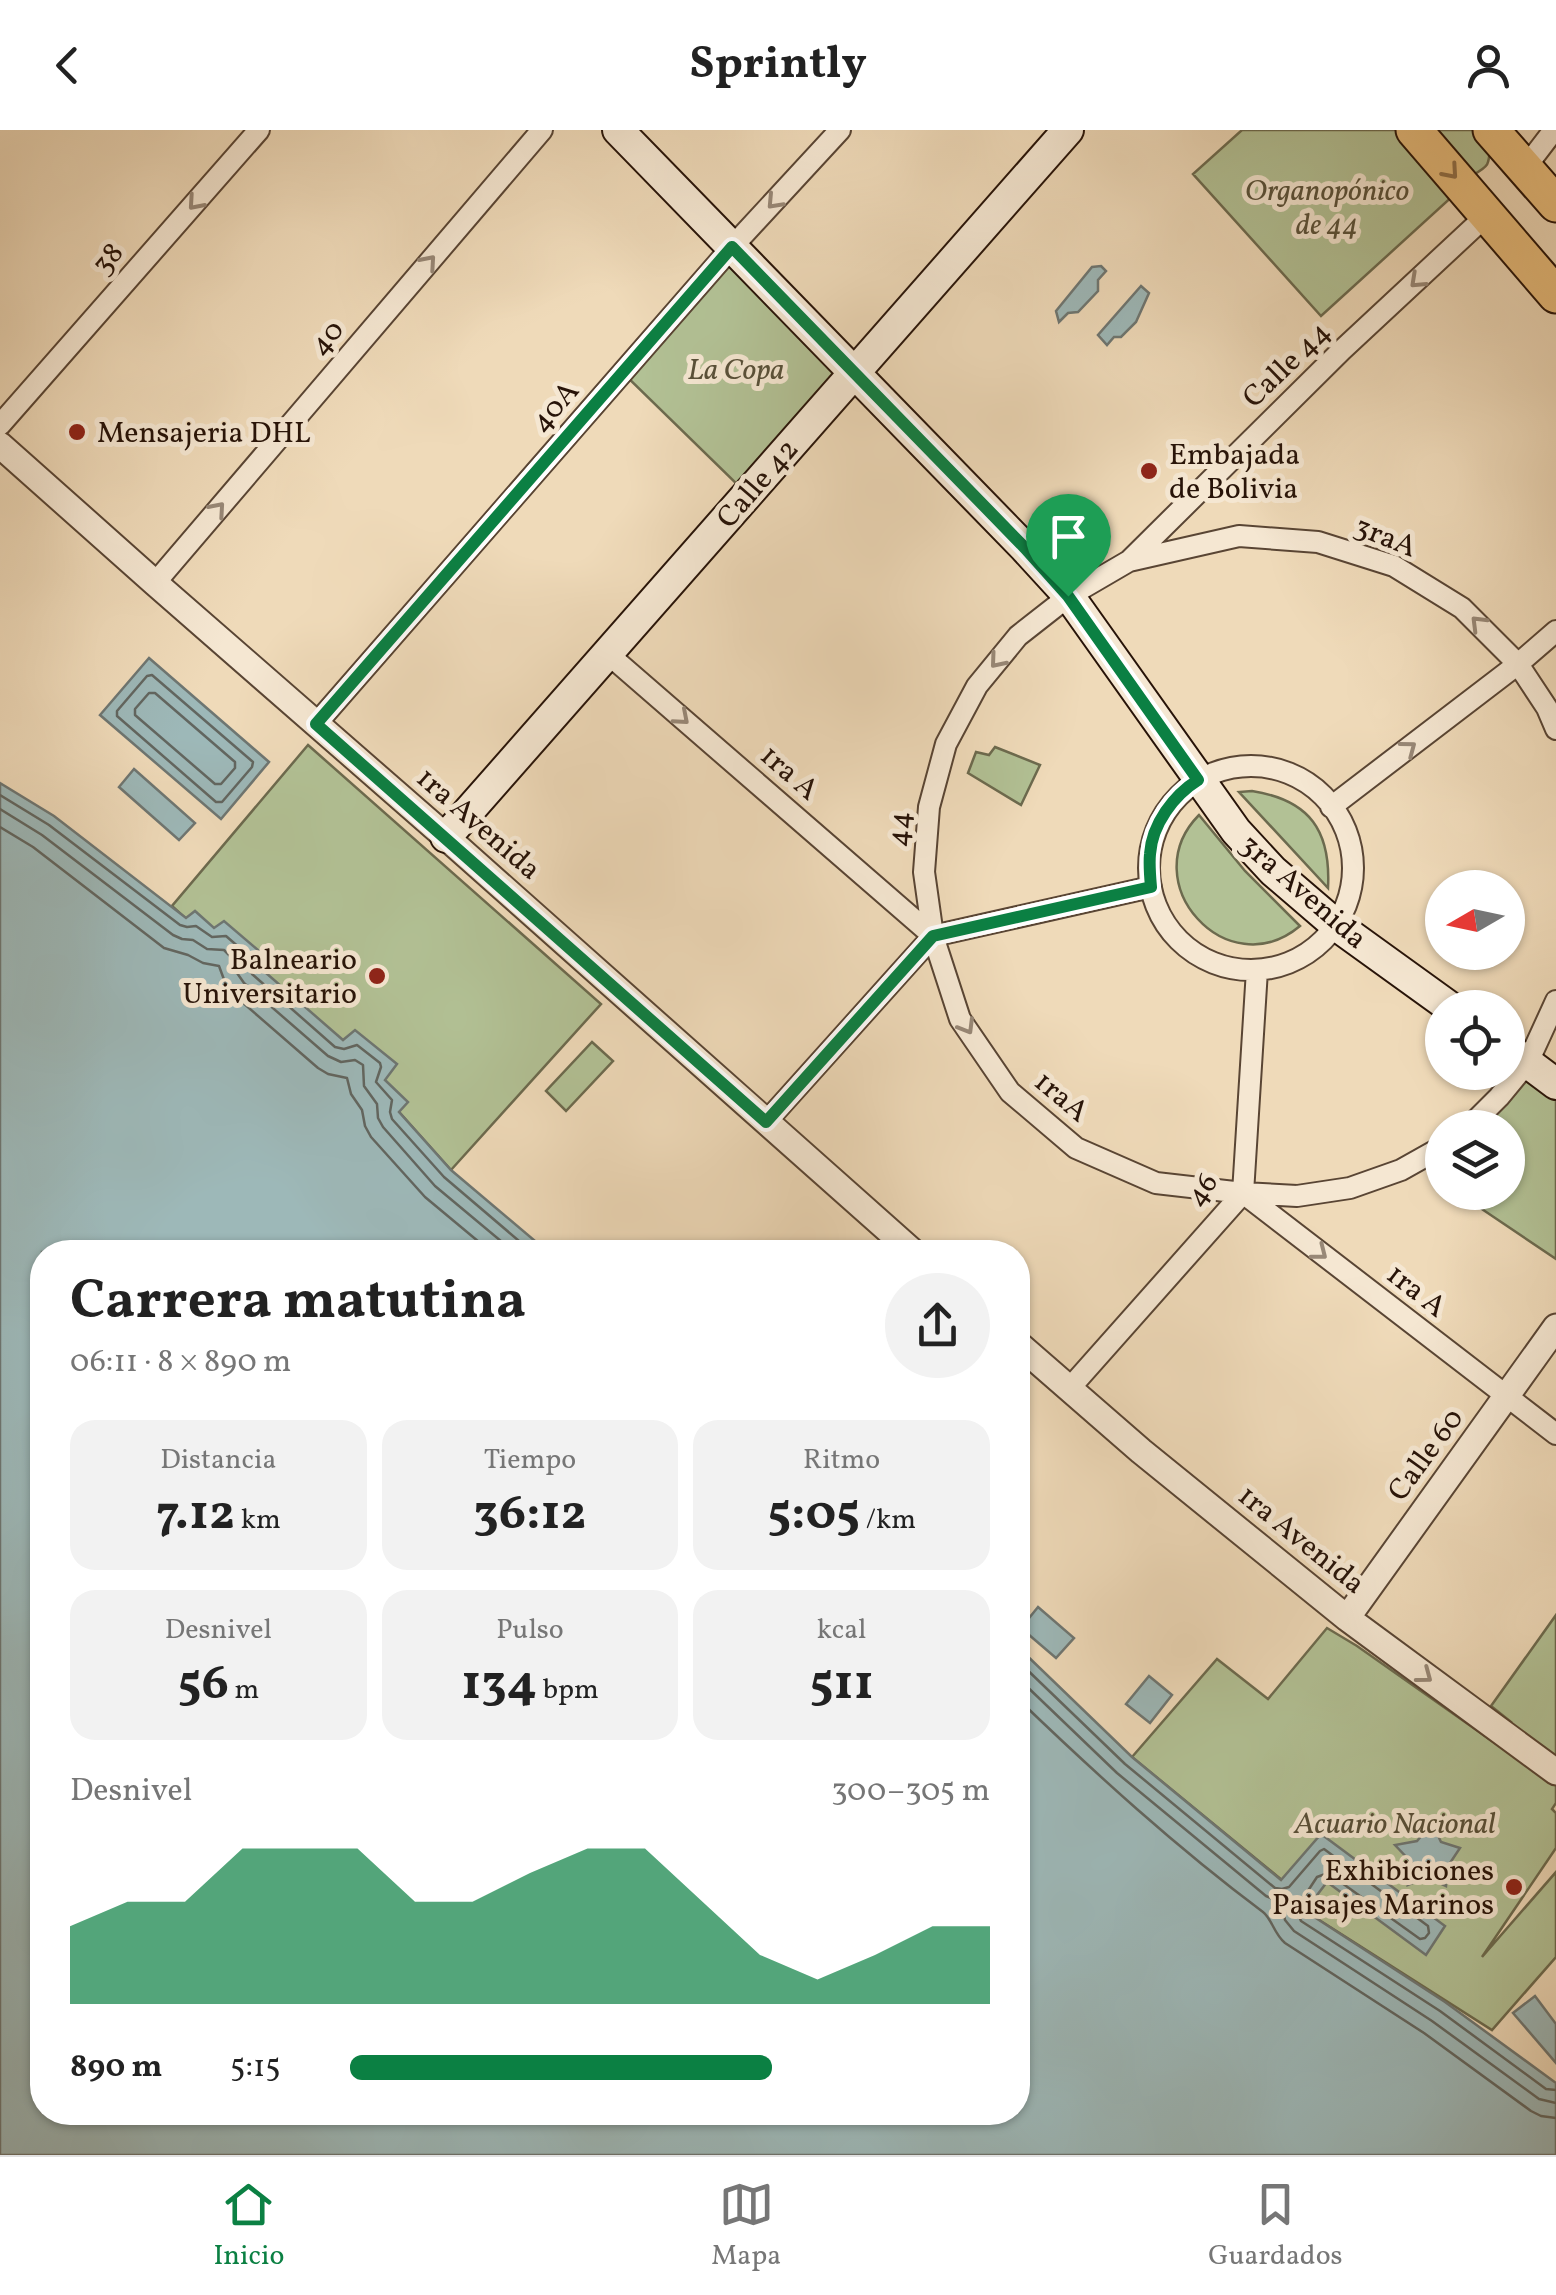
<!DOCTYPE html>
<html lang="es">
<meta charset="utf-8">
<style>
body{margin:0;font-family:Vollkorn,serif;background:#f2f2f2;color:#222;height:100vh;display:flex;flex-direction:column;font-size:38px;white-space:nowrap}
*{box-sizing:border-box;margin:0}
p{font-size:32px;color:#767676}
.icon{flex:none;width:55px;height:55px;fill:none;stroke:currentColor;stroke-width:2;stroke-linecap:round;stroke-linejoin:round}
.map{position:relative;flex:1;overflow:hidden}
.sheet{position:absolute;left:30px;top:1110px;width:1000px;height:885px;display:flex;flex-direction:column;background:#fff;border-radius:40px;box-shadow:0 2px 8px #0004}
.sheet>*{flex:none}
.needle{width:65px;rotate:261deg}
.tools{position:absolute;left:1425px;top:740px;display:grid;gap:20px}
.tools a{display:grid;place-items:center;width:100px;height:100px;border-radius:50%;background:#fff;box-shadow:0 2px 8px #0004;font-size:50px}
.pin{position:absolute;display:grid;place-items:center;width:85px;height:85px;color:#fff;margin:-102px -42px;border-radius:50% 50% 50% 0;rotate:-45deg;box-shadow:0 0 10px #0007}
.pin .icon{rotate:45deg}
.round{display:grid;place-items:center;flex:none;width:105px;height:105px;border-radius:52px;background:#f2f2f2}
.head{display:flex;align-items:center;justify-content:space-between;height:170px;padding:0 40px}
h1{font-size:55px;font-weight:700;line-height:75px}
.figures{display:grid;grid-template-columns:repeat(3,1fr);gap:15px;height:170px;padding:10px 40px}
.figures div{display:grid;align-content:center;border-radius:25px;background:#f2f2f2;text-align:center}
.figures b{font-size:50px;font-weight:700}
.figures small{font-size:28px;font-weight:400}
.figures p{font-size:28px}
.chart{height:280px;padding:20px 40px}
.chart p{display:flex;justify-content:space-between}
.chart svg{width:100%;height:180px;margin-top:10px;fill:#0b8043;opacity:.7}
ul{padding:0 40px;list-style:none;font-size:32px}
li{display:grid;grid-template-columns:160px 120px 1fr;align-items:center;height:75px}
li i{height:25px;border-radius:12px;background:#0b8043}
header{display:flex;justify-content:space-between;align-items:center;height:130px;padding:0 40px;background:#fff;font-size:45px;font-weight:700}
.tab-bar{display:flex;justify-content:space-around;align-items:center;height:140px;border-top:2px solid #e0e0e0;background:#fff;font-size:28px;color:#767676}
.tab-bar a{display:grid;justify-items:center;gap:5px}
.tab-bar .selected{color:#0b8043}
.map>svg:first-child{display:block}
</style>
<header><svg class="icon" aria-label="back" viewBox="0 0 24 24"><path d="M15 5l-7 7 7 7"/></svg>Sprintly<svg class="icon" aria-label="person" viewBox="0 0 24 24"><circle cx="12" cy="8" r="4"/><path d="M4 21q1-7 8-7t8 7"/></svg></header>
<div class="map">
<svg width="1556" height="2025" viewBox="0 0 1556 2025">
<rect width="100%" height="100%" fill="#efdab9"/>
<filter id="stains"><feTurbulence type="fractalNoise" baseFrequency=".002" numOctaves="4"/><feColorMatrix values="0 0 0 0 .2 0 0 0 0 .09 0 0 0 0 .02 0 0 0 .5 -.17"/></filter>
<radialGradient id="worn" r=".72"><stop offset=".6" stop-color="#630" stop-opacity="0"/><stop offset="1" stop-color="#630" stop-opacity=".3"/></radialGradient>
<!-- green -->
<path fill="#b2c195" stroke="#6c6a4e" stroke-width="2.5" d="M1242 0H1397L1455 64 1321 186 1193 44Z
M1426 0H1475L1490 17C1489 35 1489 36 1473 45Z
M732 117 854 243 747 364 623 243Z
M308 615 601 874 451 1040 399 982 172 776Z
M995 617 1040 635 1021 675 968 643 976 622 989 625Z
M1252 661C1310 670 1331 701 1328 758L1239 662Z
M1199 685 1245 741 1300 796C1227 857 1133 752 1199 685Z
M592 912 613 931 566 981 546 961Z
M1528 932 1556 954V1129L1458 1063 1508 1062V998L1468 997Z
M1556 1485V1673L1552 1679 1556 1683V1718L1482 1827 1556 1742V1827L1492 1900 1305 1781 1282 1750 1132 1627 1217 1529 1268 1569 1327 1498 1357 1516 1495 1613 1511 1592 1491 1576Z"/>
<!-- water -->
<path fill="#9db8b8" stroke="#6e7672" stroke-width="2.5" d="M1101 136 1106 141 1098 150V161L1078 182 1068 183 1059 192 1056 181 1092 137Z
M1141 156 1149 163 1136 192 1121 207H1114L1107 215 1098 205Z
M149 528 269 632 221 689 100 585Z
M134 639 195 693 179 710 119 657Z
M0 653 54 686 186 788 195 781 214 798 224 791 265 826 258 836 343 910 355 900 397 934 385 950 408 972 399 982 451 1040 548 1122H42V1982H1018V1517L1132 1627 1281 1750 1321 1704 1445 1796 1426 1825 1327 1752 1305 1781 1445 1872 1556 1953V2025H0Z
M1038 1477 1074 1508 1056 1528 1021 1498Z
M1149 1546 1172 1565 1150 1593 1126 1574Z
M1432 1693 1441 1712 1460 1718 1448 1736 1446 1756 1427 1747 1408 1755 1413 1734 1395 1715 1417 1711Z
M1535 1866 1556 1894V1933L1513 1883Z"/>
<g fill="none" stroke-linecap="round" stroke-linejoin="round">
<!-- shore -->
<path stroke="#626660" stroke-width="2.5" d="M152 545 253 632 252 637 222 672H216L117 586V581L147 546Z
M149 563H155L235 632V638L221 654H215L135 585V579Z
M0 665 49 695 180 795 187 797 196 796 212 807 226 806 249 826V838L252 844 335 917 344 919 357 915 380 933 381 937 376 952 392 970 390 982 392 989 444 1047 532 1122
M0 679 42 705 173 805 182 809 193 810 207 819 224 820 235 831 237 843 244 853 328 926 341 932 355 930 363 935 364 956 377 974 378 988 383 997 435 1056 514 1122
M0 697 33 717 164 818 188 825 203 833 219 836 226 855 235 866 318 938 328 944 347 948 351 964 362 980 365 996 371 1007 425 1067 491 1122
M1018 1531 1125 1634 1275 1758 1282 1759 1289 1757 1320 1721 1324 1719 1428 1796 1429 1803 1425 1808 1420 1809 1328 1743 1317 1747 1296 1779 1301 1791 1440 1881 1546 1959 1556 1960
M1018 1548 1117 1643 1266 1766 1282 1773 1285 1790 1294 1801 1432 1891 1539 1969 1556 1973
M1018 1569C1096 1644 1176 1717 1263 1782 1272 1789 1274 1804 1285 1813L1424 1903 1531 1981 1541 1986 1556 1988"/>
<defs>
<path id="minor" d="M1525 38 1554 0
M0 295 259 0
M1130 430 1342 220 1488 84
M155 453 542 0
M608 524 933 806
M316 594 732 117 840 0
M1149 738a102 102 0 1 1 204 0a102 102 0 1 1-204 0Z
M1331 677 1518 534 1556 501
M933 806 1151 757
M766 992 933 806
M1468 998 1499 967 1528 932 1556 871
M1442 1017 1401 1040 1350 1058 1297 1066 1243 1063 1156 1053 1076 1018 1010 962 960 889 933 806 924 742 929 677 946 614 977 556 1018 506 1069 466 1129 431 1239 406 1318 412 1394 436 1462 478 1518 534 1547 578 1556 599
M1243 1063 1556 1304
M1069 1259 1243 1063 1257 840"/>
<path id="tertiary" d="M0 315 155 453 446 707 913 1122
M1018 1214 1141 1321 1347 1488 1556 1642
M1347 1488 1556 1197"/>
<path id="secondary" d="M618 0 1025 418 1069 466 1236 701 1273 741 1336 795 1451 878
M446 707 1068 0
M1508 918 1556 954"/>
<path id="trunk" d="M1414 0 1556 165
M1491 0 1556 74"/>
</defs>
<!-- minor casing -->
<use href="#minor" stroke="#594534" stroke-width="24"/>
<!-- tertiary casing -->
<use href="#tertiary" stroke="#594534" stroke-width="29"/>
<!-- secondary casing -->
<use href="#secondary" stroke="#271308" stroke-width="34"/>
<!-- trunk casing -->
<use href="#trunk" stroke="#271308" stroke-width="39"/>
<!-- minor -->
<use href="#minor" stroke="#f5e7d2" stroke-width="20"/>
<!-- tertiary -->
<use href="#tertiary" stroke="#f5e7d2" stroke-width="25"/>
<!-- secondary -->
<use href="#secondary" stroke="#f5e7d2" stroke-width="30"/>
<!-- trunk -->
<use href="#trunk" stroke="#e8bd7c" stroke-width="35"/>
</g>
<!-- one-way arrows -->
<defs><path id="oneway-chevron" d="M-2-3.5L2.5 0L-2 3.5" fill="none" stroke-width="1.6" stroke-linecap="round" stroke-linejoin="round" transform="scale(2.5)"/></defs>
<use stroke="#917048" href="#oneway-chevron" transform="translate(1451 42) rotate(49)"/>
<g stroke="#988877">
<use href="#oneway-chevron" transform="translate(774 72) rotate(133)"/>
<use href="#oneway-chevron" transform="translate(195 73) rotate(131)"/>
<use href="#oneway-chevron" transform="translate(429 132) rotate(-49)"/>
<use href="#oneway-chevron" transform="translate(1417 151) rotate(137)"/>
<use href="#oneway-chevron" transform="translate(218 379) rotate(-49)"/>
<use href="#oneway-chevron" transform="translate(1478 493) rotate(-135)"/>
<use href="#oneway-chevron" transform="translate(997 531) rotate(130)"/>
<use href="#oneway-chevron" transform="translate(682 588) rotate(41)"/>
<use href="#oneway-chevron" transform="translate(1409 618) rotate(-37)"/>
<use href="#oneway-chevron" transform="translate(967 897) rotate(59)"/>
<use href="#oneway-chevron" transform="translate(1320 1123) rotate(38)"/>
<use href="#oneway-chevron" transform="translate(1425 1546) rotate(37)"/>
</g>
<g fill="none" stroke-linecap="round" stroke-linejoin="round">
<defs>
<path id="route" d="M732 117 1025 418 1068 466 1198 650C1174 665 1152 694 1150 724 1149 734 1150 746 1151 757L933 806 766 992 316 594Z"/>
</defs>
<!-- route casing -->
<use href="#route" stroke="#fff" stroke-width="20"/>
<!-- route -->
<use href="#route" stroke="#0b8043" stroke-width="12"/>
</g>
<!-- markers -->
<g fill="#8f2418" stroke="#f5e7d2" stroke-width="4">
<circle cx="77" cy="302" r="10"/>
<circle cx="1149" cy="341" r="10"/>
<circle cx="377" cy="846" r="10"/>
<circle cx="1514" cy="1757" r="10"/>
</g>
<g text-anchor="middle" stroke-width="10" stroke-linejoin="round" paint-order="stroke">
<!-- park labels -->
<g font-size="30" font-style="italic" fill="#585039" stroke="#f5e7d2">
<text x="1327" y="70">Organopónico<tspan x="1327" dy="34">de 44</tspan></text>
<text x="736" y="249">La Copa</text>
<text x="1395" y="1703">Acuario Nacional</text>
</g>
<!-- street labels -->
<g font-size="30" fill="#271308" stroke="#f5e7d2">
<text transform="translate(107 128) rotate(-49)" y="10">38</text>
<text transform="translate(326 207) rotate(-49)" y="10">40</text>
<text transform="translate(1286 234) rotate(-44)" y="10">Calle 44</text>
<text transform="translate(554 276) rotate(-49)" y="10">40A</text>
<text transform="translate(757 353) rotate(-49)" y="10">Calle 42</text>
<text transform="translate(1386 406) rotate(22)" y="10">3raA</text>
<text transform="translate(790 642) rotate(41)" y="10">1ra A</text>
<text transform="translate(479 693) rotate(41)" y="10">1ra Avenida</text>
<text transform="translate(898 699) rotate(-85)" y="10">44</text>
<text transform="translate(1304 761) rotate(41)" y="10">3ra Avenida</text>
<text transform="translate(1062 966) rotate(40)" y="10">1raA</text>
<text transform="translate(1201 1059) rotate(-55)" y="10">46</text>
<text transform="translate(1417 1160) rotate(38)" y="10">1ra A</text>
<text transform="translate(1425 1324) rotate(-54)" y="10">Calle 60</text>
<text transform="translate(1302 1409) rotate(39)" y="10">1ra Avenida</text>
</g>
<!-- poi labels -->
<g font-size="30" fill="#271308" stroke="#f5e7d2" text-anchor="start">
<text x="97" y="312">Mensajeria DHL</text>
<text x="1169" y="334">Embajada<tspan x="1169" dy="34">de Bolivia</tspan></text>
<text x="357" y="839" text-anchor="end">Balneario<tspan x="357" dy="34">Universitario</tspan></text>
<text x="1494" y="1750" text-anchor="end">Exhibiciones<tspan x="1494" dy="34">Paisajes Marinos</tspan></text>
</g>
</g>
<rect width="100%" height="100%" filter="url(#stains)"/>
<rect width="100%" height="100%" fill="url(#worn)"/>
</svg>
<div class="tools">
<a><svg class="needle" viewBox="-14 -14 28 28"><path d="M0-13l5 13h-10z" fill="#e53935"/><path d="M0 13l5-13h-10z" fill="#767676"/></svg></a>
<a><svg class="icon" aria-label="locate" viewBox="0 0 24 24"><circle cx="12" cy="12" r="6"/><path d="M12 2v4M12 18v4M2 12h4M18 12h4"/></svg></a>
<a><svg class="icon" aria-label="layers" viewBox="0 0 24 24"><path d="M12 4l9 5-9 5-9-5zM3 14l9 5 9-5"/></svg></a>
</div>
<div class="pin" style="left:1068px;top:466px;background:#1e9e55"><svg class="icon" aria-label="arrive" viewBox="0 0 24 24"><path d="M6 21V4h12l-3 4 3 4H6"/></svg></div>
<section class="sheet">
<div class="head"><div><h1>Carrera matutina</h1><p>06:11 · 8 × 890 m</p></div><a class="round"><svg class="icon" aria-label="share" viewBox="0 0 24 24"><path d="M12 15V3M7 8l5-5 5 5M5 13v7h14v-7"/></svg></a></div>
<div class="figures">
<div><p>Distancia</p><b>7.12<small> km</small></b></div>
<div><p>Tiempo</p><b>36:12</b></div>
<div><p>Ritmo</p><b>5:05<small> /km</small></b></div>
</div>
<div class="figures">
<div><p>Desnivel</p><b>56<small> m</small></b></div>
<div><p>Pulso</p><b>134<small> bpm</small></b></div>
<div><p>kcal</p><b>511</b></div>
</div>
<div class="chart"><p><span>Desnivel</span>300–305 m</p>
<svg viewBox="0 0 160 44" preserveAspectRatio="none"><path d="M0 44V25L10 19L20 19L30 6L40 6L50 6L60 19L70 19L80 12L90 6L100 6L110 19L120 32L130 38L140 32L150 25L160 25V44z"/></svg>
</div>
<ul>
<li><b>890 m</b>5:15<i style="width:66%"></i></li>
</ul>
</section>
</div>
<nav class="tab-bar">
<a class="selected"><svg class="icon" aria-label="home" viewBox="0 0 24 24"><path d="M3 11l9-7 9 7M6 9v11h12V9"/></svg>Inicio</a>
<a><svg class="icon" aria-label="map" viewBox="0 0 24 24"><path d="M3 6l6-2 6 2 6-2v14l-6 2-6-2-6 2zM9 4v14M15 6v14"/></svg>Mapa</a>
<a><svg class="icon" aria-label="saved" viewBox="0 0 24 24"><path d="M7 4h10v16l-5-4-5 4z"/></svg>Guardados</a>
</nav>
